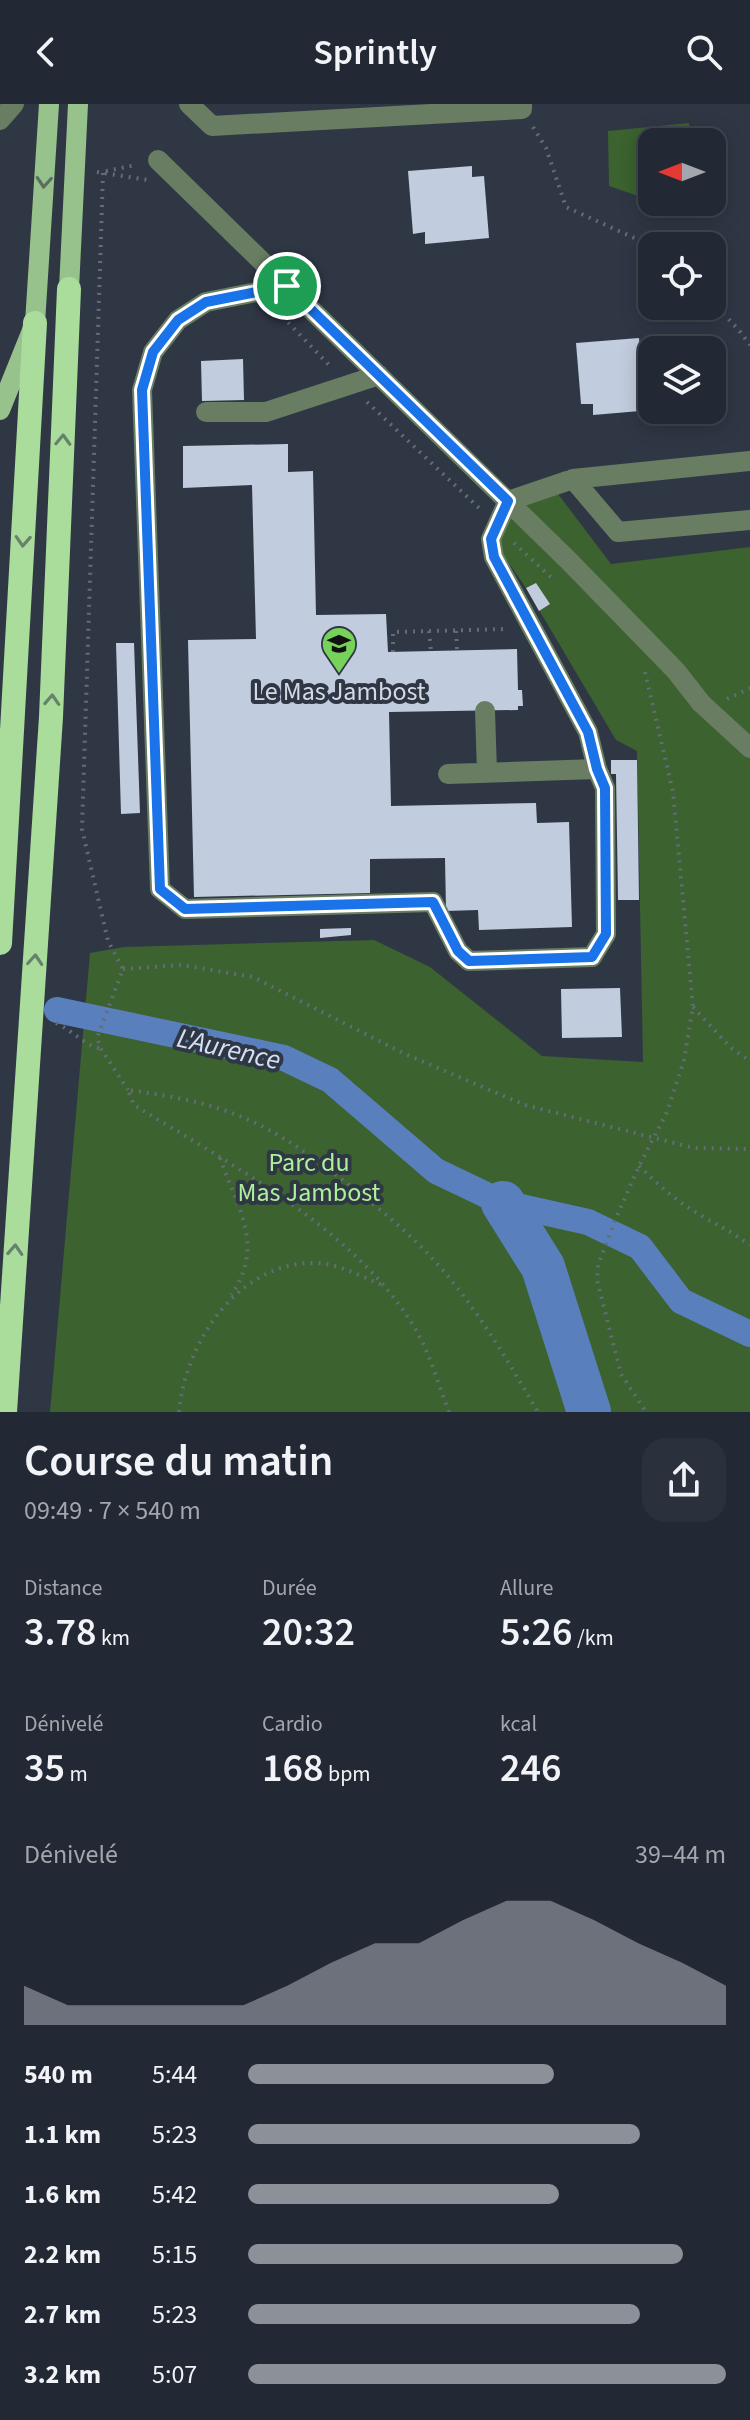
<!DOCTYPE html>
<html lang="fr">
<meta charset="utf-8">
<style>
body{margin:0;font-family:"Source Sans 3",sans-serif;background:#2b313c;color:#f1f3f6;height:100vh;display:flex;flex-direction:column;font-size:30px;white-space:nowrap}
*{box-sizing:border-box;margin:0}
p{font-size:26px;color:#a3a6ac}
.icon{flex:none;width:44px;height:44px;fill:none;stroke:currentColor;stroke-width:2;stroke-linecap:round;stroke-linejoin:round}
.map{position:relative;height:1308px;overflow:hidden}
.panel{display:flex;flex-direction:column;background:#232934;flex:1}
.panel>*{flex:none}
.needle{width:52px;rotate:270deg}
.tools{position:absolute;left:638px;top:24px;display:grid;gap:16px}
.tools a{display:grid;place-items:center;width:88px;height:88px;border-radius:16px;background:#232934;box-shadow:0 4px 20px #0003,0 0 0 2px #40454f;font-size:40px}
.pin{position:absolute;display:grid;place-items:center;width:68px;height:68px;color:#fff;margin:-34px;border:4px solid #fff;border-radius:50%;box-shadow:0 2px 8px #0007}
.round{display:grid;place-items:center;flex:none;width:84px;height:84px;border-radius:24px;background:#2b313c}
.head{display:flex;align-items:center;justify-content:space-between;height:136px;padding:0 24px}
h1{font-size:44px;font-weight:600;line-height:60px}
.figures{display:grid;grid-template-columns:repeat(3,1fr);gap:12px;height:136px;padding:8px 24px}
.figures div{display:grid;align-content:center}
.figures b{font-size:40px;font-weight:600}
.figures small{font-size:22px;font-weight:400}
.figures p{font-size:22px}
.chart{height:224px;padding:16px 24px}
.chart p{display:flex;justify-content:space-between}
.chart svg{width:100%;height:144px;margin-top:8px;fill:#8c9099;opacity:.7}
ul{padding:0 24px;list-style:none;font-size:26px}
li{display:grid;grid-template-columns:128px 96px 1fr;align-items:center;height:60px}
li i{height:20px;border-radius:10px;background:#8c9099}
header{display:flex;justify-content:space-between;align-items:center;height:104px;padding:0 24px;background:#232934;font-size:36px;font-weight:600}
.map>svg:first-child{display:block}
</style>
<header><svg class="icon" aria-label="back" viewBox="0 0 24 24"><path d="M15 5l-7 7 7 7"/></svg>Sprintly<svg class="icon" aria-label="search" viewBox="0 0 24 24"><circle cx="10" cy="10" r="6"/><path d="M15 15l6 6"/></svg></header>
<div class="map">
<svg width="750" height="1308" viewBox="0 0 750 1308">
<rect width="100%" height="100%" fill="#2f3745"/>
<!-- green -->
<path fill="#3b622f" d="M689 19 691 38H652V90L641 93 609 82 608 27Z
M552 382 611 460 750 443V1308H50L90 849 124 843 374 836 430 863 542 952 643 958 637 647 616 636 526 484 493 436 496 421Z"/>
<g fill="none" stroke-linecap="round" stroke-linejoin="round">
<!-- canal -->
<path stroke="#5a7fbd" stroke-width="26" d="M57 906 284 954 330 976 436 1067 503 1099 588 1118 640 1143 681 1197 750 1230"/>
<!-- river -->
<path stroke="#5a7fbd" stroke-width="44" d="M503 1099 543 1163 589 1308"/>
</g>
<!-- building -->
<path fill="#c1ccde" d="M472 62V73L484 72 489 134 425 140V128L413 130 408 67Z
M639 234 640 246 652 244V306L593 311V300H581L576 239Z
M243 255 244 296 202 297 201 257Z
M288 340V368L313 367 316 511 386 510 388 548 517 545 518 586H522L523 602H518V606L389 608 391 702 536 699 537 719 569 718 572 823 479 826 478 806 446 807 445 754 370 755V789L194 793 188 536 256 535 252 381 183 384V342Z
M536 479 550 500 539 507 526 484Z
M116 539H134L140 709 121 710Z
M611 656H637L639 796H618L616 670H611Z
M351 824V831L320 834V825Z
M620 884 622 933 562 934 561 885Z"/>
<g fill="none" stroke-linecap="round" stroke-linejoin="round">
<!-- path -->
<path stroke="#646c78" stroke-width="4" stroke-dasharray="2 6" stroke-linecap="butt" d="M533 23 546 44 566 103 652 142
M106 67 136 61
M97 68 148 76
M103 69 82 725 108 837 123 865 97 934 101 945 128 986
M712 198 738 225 750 241
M277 207 332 264
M367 298 480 405
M514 439 555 477
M429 527 431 547
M456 527 457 547
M393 548V528L507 525
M645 568 673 688 693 903 684 956 667 1008 639 1062 616 1114 598 1161 597 1176 621 1270 646 1308
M727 595 750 584
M123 865 182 861 253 873 405 950 525 1001 694 1044 750 1045
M693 903 731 944 750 957
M56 919C73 927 83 940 101 945
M220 1054C237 1104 266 1141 231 1191
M639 1062C656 1078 673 1095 694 1107 713 1119 732 1128 750 1141
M179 1308C185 1240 236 1160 312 1159 336 1158 360 1172 382 1181
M449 1308C437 1278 429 1245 411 1218 351 1123 228 1059 134 1001L128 986C163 991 196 996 229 1008 269 1022 305 1047 339 1073 371 1098 403 1123 431 1153 474 1199 506 1254 538 1308"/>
<!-- minor -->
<path stroke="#687d62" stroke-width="20" d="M189 0 212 22 522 5V0
M0 16 14 0
M158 56 569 457 676 567 701 599 750 644
M287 182 206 198 178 216 153 248 142 286 160 785 185 805 433 798 458 847 469 857 592 853 606 830 605 684 597 665 588 628 494 453 491 435 508 397 573 375
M206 308H266L379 271
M750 357 573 375 618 428 750 416
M485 607 487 668
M448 670 597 665"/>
<!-- major -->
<path stroke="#98c28b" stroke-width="20" d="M69 185 78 0
M0 306 35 219 49 0"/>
<!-- highway -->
<path stroke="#aadd9b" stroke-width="24" d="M0 839 35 219
M5 1308 51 613 69 185"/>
</g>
<!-- one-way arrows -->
<defs><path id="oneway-chevron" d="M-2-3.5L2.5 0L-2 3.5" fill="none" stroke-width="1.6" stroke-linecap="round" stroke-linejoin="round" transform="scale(2)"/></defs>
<use stroke="#596f61" href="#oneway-chevron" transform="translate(44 78) rotate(94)"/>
<g stroke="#66826c">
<use href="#oneway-chevron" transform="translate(63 336) rotate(-88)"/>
<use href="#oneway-chevron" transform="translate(23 437) rotate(93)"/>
<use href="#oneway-chevron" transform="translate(52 596) rotate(-87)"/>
<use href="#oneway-chevron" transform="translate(35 856) rotate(-86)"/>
<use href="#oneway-chevron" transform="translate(15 1146) rotate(-87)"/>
</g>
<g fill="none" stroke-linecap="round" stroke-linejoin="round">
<defs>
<path id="route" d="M287 182 508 397 491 435 494 453 588 628 597 665 605 684 606 830 592 853 469 857 458 847 433 798 185 805 160 785 142 286 153 248 178 216 206 198Z"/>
</defs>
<!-- route casing -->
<use href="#route" stroke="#fff" stroke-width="16"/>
<!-- route -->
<use href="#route" stroke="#1a73e8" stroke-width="10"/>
</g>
<!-- icons -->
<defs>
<symbol id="school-pin" viewBox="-11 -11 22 30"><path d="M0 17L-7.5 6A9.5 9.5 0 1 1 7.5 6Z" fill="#77d259" stroke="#2f3745"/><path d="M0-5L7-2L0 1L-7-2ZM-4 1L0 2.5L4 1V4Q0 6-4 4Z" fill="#111"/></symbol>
</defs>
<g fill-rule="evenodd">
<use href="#school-pin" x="319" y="520" width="40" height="54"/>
</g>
<g text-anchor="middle" stroke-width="8" stroke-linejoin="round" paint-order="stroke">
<!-- poi labels -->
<g font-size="26" fill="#d4dae3" stroke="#2f3745">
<text x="339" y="596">Le Mas Jambost</text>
</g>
<!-- park labels -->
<g font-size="26" fill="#adf099" stroke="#2f3745">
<text x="309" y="1067">Parc du<tspan x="309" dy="30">Mas Jambost</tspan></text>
</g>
<!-- water labels -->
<g font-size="28" font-style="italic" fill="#d5e0f2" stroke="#2f3745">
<text transform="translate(229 944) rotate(13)" y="10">L'Aurence</text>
</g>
</g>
</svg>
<div class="tools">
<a><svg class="needle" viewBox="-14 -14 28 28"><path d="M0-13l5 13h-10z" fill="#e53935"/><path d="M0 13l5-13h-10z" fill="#a3a6ac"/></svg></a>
<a><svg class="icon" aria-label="locate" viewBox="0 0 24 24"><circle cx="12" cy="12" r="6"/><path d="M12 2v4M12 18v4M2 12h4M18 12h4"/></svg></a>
<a><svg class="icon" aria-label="layers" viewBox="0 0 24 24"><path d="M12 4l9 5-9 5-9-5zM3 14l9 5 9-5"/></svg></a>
</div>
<div class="pin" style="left:287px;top:182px;background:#1e9e55"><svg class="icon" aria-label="arrive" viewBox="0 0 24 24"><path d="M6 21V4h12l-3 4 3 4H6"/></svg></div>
</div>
<section class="panel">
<div class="head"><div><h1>Course du matin</h1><p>09:49 · 7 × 540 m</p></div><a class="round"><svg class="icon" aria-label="share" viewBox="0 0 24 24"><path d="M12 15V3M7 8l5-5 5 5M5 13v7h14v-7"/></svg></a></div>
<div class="figures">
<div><p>Distance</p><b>3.78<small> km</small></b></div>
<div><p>Durée</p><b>20:32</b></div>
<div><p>Allure</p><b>5:26<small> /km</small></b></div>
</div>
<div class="figures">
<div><p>Dénivelé</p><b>35<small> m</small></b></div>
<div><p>Cardio</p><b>168<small> bpm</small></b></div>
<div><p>kcal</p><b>246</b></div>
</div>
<div class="chart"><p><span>Dénivelé</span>39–44 m</p>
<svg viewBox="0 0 160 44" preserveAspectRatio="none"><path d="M0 44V32L10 38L20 38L30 38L40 38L50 38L60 32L70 25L80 19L90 19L100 12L110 6L120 6L130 12L140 19L150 25L160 32V44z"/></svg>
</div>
<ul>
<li><b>540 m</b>5:44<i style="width:64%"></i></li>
<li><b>1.1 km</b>5:23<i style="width:82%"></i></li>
<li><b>1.6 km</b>5:42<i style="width:65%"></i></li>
<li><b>2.2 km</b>5:15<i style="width:91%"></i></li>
<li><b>2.7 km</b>5:23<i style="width:82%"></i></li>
<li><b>3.2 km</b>5:07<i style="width:100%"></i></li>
</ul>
</section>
